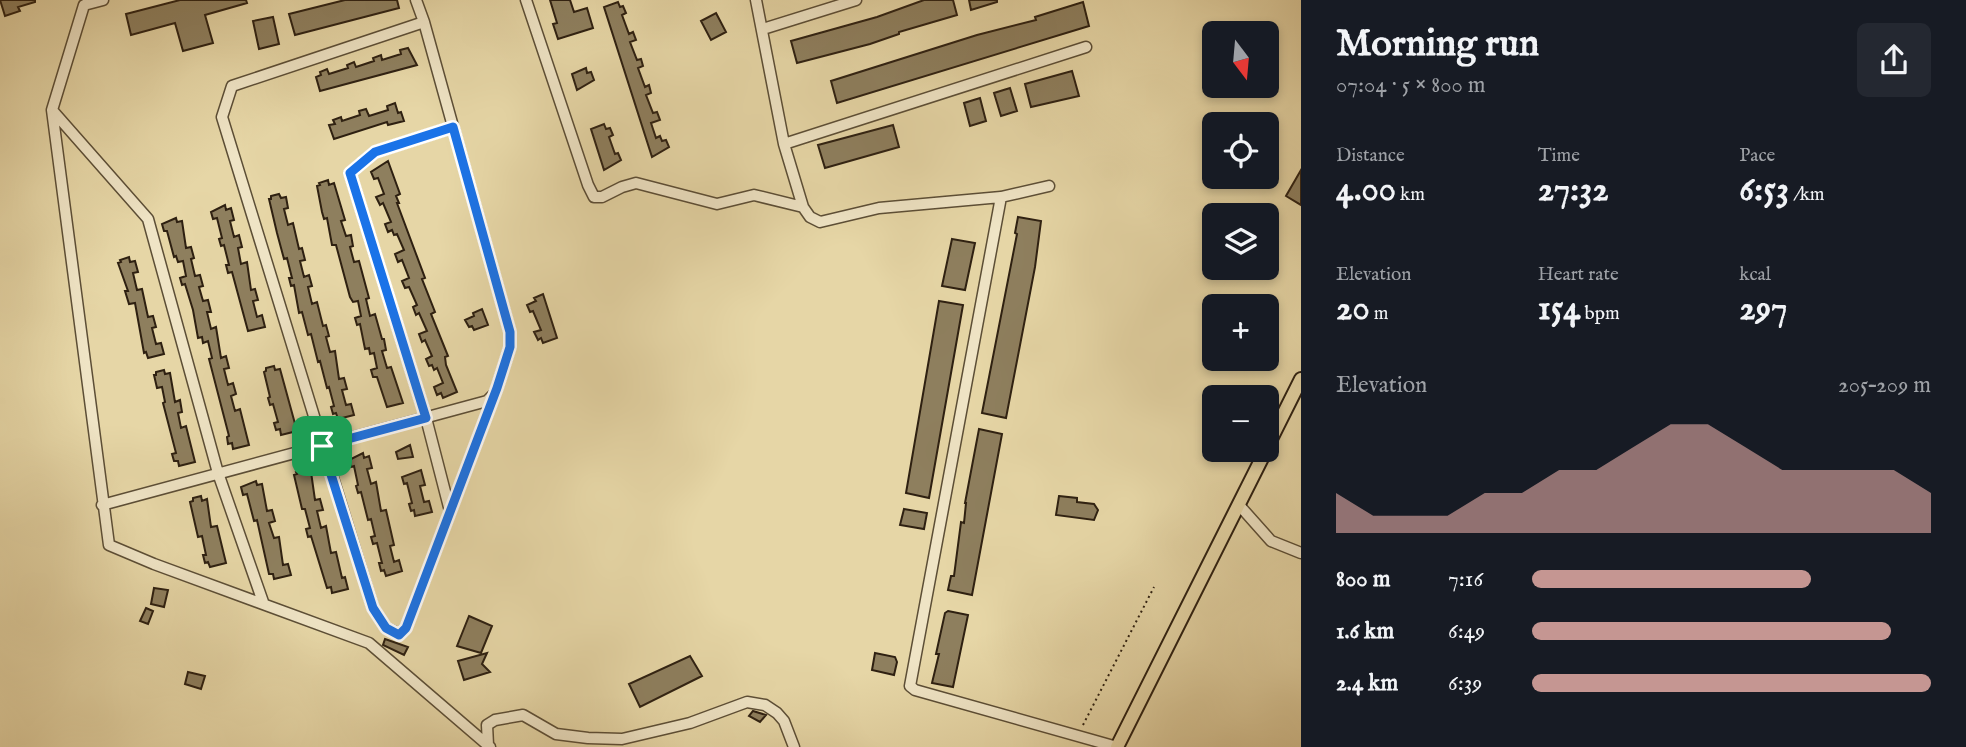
<!DOCTYPE html>
<meta charset="utf-8">
<style>
body{margin:0;font-family:"IM FELL English",serif;background:#242831;color:#f1f3f6;height:100vh;display:flex;flex-direction:column;font-size:26px;white-space:nowrap}
*{box-sizing:border-box;margin:0}
p{font-size:23px;color:#9ea1a6}
.icon{flex:none;width:38px;height:38px;fill:none;stroke:currentColor;stroke-width:2;stroke-linecap:round;stroke-linejoin:round}
.map{position:relative;flex:1;overflow:hidden}
.sheet{display:flex;flex-direction:column;background:#171b24;width:665px}
.sheet>*{flex:none}
.needle{width:46px;rotate:164deg}
.fabs{position:absolute;left:1202px;top:21px;display:grid;gap:14px}
.fabs a{display:grid;place-items:center;width:77px;height:77px;border-radius:10px;background:#171b24;box-shadow:0 4px 10px #0003;font-size:35px}
.pin{position:absolute;display:grid;place-items:center;width:60px;height:60px;color:#fff;margin:-30px;border-radius:14px;box-shadow:0 4px 10px #0006}
.round{display:grid;place-items:center;flex:none;width:74px;height:74px;border-radius:10px;background:#242831}
.summary{display:flex;align-items:center;justify-content:space-between;height:119px;padding:0 35px}
h1{font-size:38px;font-weight:700;line-height:52px}
.figures{display:grid;grid-template-columns:repeat(3,1fr);gap:10px;height:119px;padding:7px 35px}
.figures div{display:grid;align-content:center}
.figures b{font-size:35px;font-weight:700}
.figures small{font-size:19px;font-weight:400}
.figures p{font-size:19px}
.chart{height:196px;padding:14px 35px}
.chart p{display:flex;justify-content:space-between}
.chart svg{width:100%;height:126px;margin-top:7px;fill:#c59692;opacity:.7}
ul{padding:0 35px;list-style:none;font-size:23px}
li{display:grid;grid-template-columns:112px 84px 1fr;align-items:center;height:52px}
li i{height:18px;border-radius:9px;background:#c59692}
main{display:flex;flex:1;min-height:0}
.map>svg:first-child{display:block}
</style>
<main>
<div class="map">
<svg width="1301" height="747" viewBox="0 0 1301 747">
<rect width="100%" height="100%" fill="#e6d6a6"/>
<filter id="stains"><feTurbulence type="fractalNoise" baseFrequency=".00286" numOctaves="4"/><feColorMatrix values="0 0 0 0 .2 0 0 0 0 .09 0 0 0 0 .02 0 0 0 .5 -.17"/></filter>
<radialGradient id="worn" r=".72"><stop offset=".6" stop-color="#630" stop-opacity="0"/><stop offset="1" stop-color="#630" stop-opacity=".3"/></radialGradient>
<!-- building -->
<path fill="#8e7f5e" stroke="#2e2011" stroke-width="2" d="M0 0H35V2L18 7 20 11 5 16Z
M180 0H246L247 3 205 15 213 43 183 51 175 23 131 35 126 14Z
M345 0H397L399 8 295 35 289 14Z
M550 0H570L574 12 587 8 593 28 558 39 553 24 557 23Z
M924 0H953L957 15 899 32V34L870 44 797 63 791 41 877 17Z
M969 0H997V2L971 10Z
M618 2 620 7 623 6 626 13 622 15 629 34 633 32 636 40 630 42 637 60 641 59 643 66 638 68 645 87 649 85 651 93 646 95 653 113 657 112 660 120 651 123 656 138 660 136 662 141 666 140 669 147 652 157 604 7Z
M1083 2 1089 26 837 103 831 81 977 35 1036 20 1035 17Z
M716 13 726 32 711 40 701 21Z
M273 17 279 44 259 49 253 21Z
M408 48 417 65 320 91 316 77 321 75 320 72 327 69 329 74 348 68 347 65 354 62 356 67 374 61 373 58 381 55 382 60 401 54 400 50Z
M586 68 587 73 591 72 594 80 577 90 572 74Z
M1072 71 1079 96 1031 107 1025 84Z
M1010 88 1017 111 1001 116 994 93Z
M980 98 986 121 970 126 964 103Z
M395 103 398 113 401 112 404 121 388 125 387 122 334 139 329 125 335 124 333 120 341 117 342 121 360 115 359 111 366 109 369 116 388 110 387 106Z
M604 124 606 129 610 128 613 135 609 137 615 154 618 153 621 160 604 170 591 129Z
M893 125 899 147 825 168 818 145Z
M388 161 400 194 396 196 399 203H397L425 278 422 279 435 312 431 314 448 356 445 357 446 365 457 392 443 398 441 393 437 395 434 387 443 383 437 368 434 370 432 365 429 366 426 359 432 356 425 340 422 342 419 334 427 331 419 313 416 315 413 307 417 305 409 287 405 288 402 281 409 278 402 260 398 262 395 254 404 250 397 234 394 235 392 230 388 232 385 224 391 222 383 203 380 205 376 197 384 194 378 178 374 179 371 172Z
M1301 170V205L1286 196Z
M328 180 329 185 334 183 345 220 341 221 346 236 351 235 353 246 350 247 354 262 359 261 366 287 369 298 366 299 370 316 375 314 382 339H384L386 350 382 351 387 368 391 367 403 403 387 407 377 377H373L371 370 377 368 374 353 370 354 369 348 365 349 360 324 357 325 355 318 361 316 358 301 353 302 350 297 336 245H332L327 218 324 219 322 212 317 186 320 185 319 183Z
M279 194 281 198 286 197 288 208 284 209 288 225 293 223 299 249 302 248 305 260 300 261 304 277 309 275 312 286 308 287 312 304 317 302 323 326 326 325 329 336 326 337 330 352 335 351 339 379 344 378 347 389 342 390 346 405 351 404 354 415 338 419 336 413 333 414 331 407 334 406 329 387 327 388 320 361 318 362 311 334 308 335 302 312 299 313 294 285 291 286 289 278H292L287 258 284 259 277 233 269 199H271V196Z
M225 205 226 210 231 208 234 220 230 221 234 237 239 235 242 247 238 248 241 264 247 262 251 290 255 289 258 300 253 301 257 317 262 315 265 327 248 331 232 272 228 273 226 265H229L224 245 221 246 219 239 222 238 217 218 213 219 211 212Z
M1018 217 1041 221 1035 267 1006 418 982 413 1017 234 1015 233Z
M176 218 177 222 182 221 186 248 191 247 194 258 191 259 195 276 200 275 203 286 199 287 203 301 208 300 211 312H207L211 329 216 327 221 358 226 356 229 368 224 369 228 385 233 383 236 394 231 396 235 411 240 409 249 445 233 449 232 443 228 444 227 437 229 436 209 359 212 358 208 341 203 343 202 337 198 338 193 310 185 284 182 285 180 278 186 276 183 261 178 262 176 256 174 257 167 231H164L162 224Z
M952 239 975 243 965 290 942 286Z
M129 257 130 262 135 261 138 272 133 273 137 290 142 289 148 317 153 316 156 327 152 328 156 344 161 343 164 354 148 358 146 352 144 353 135 303 129 304 125 291H128L118 263 121 262 120 260Z
M543 294 557 338 543 343 541 338 538 340 534 332 541 330 533 311 530 312 527 305 536 301 534 298Z
M939 301 963 305 929 498 906 493Z
M482 309 488 325 474 330 472 326 469 327 465 320 474 316 473 313Z
M274 366 275 370 280 369 297 431 281 435 280 429 276 430 274 423 278 422 273 404 270 405 268 398 270 397 264 372 266 371V368Z
M164 370 165 374 170 373 175 402 180 400 182 412 178 413 181 428 186 426 195 462 179 466 178 461H174L172 454 176 453 163 403 165 402 162 387 157 388 154 375H156V372Z
M979 429 1002 434 972 595 948 590 951 576H954L961 522 964 523 966 503H965Z
M410 445 413 457 398 459 396 452Z
M363 453 364 458 369 456 372 468 367 469 371 484 376 482 381 511 386 510 394 545 390 546 394 562 399 560 402 571 386 576 384 570 381 571 379 563H382L377 543 373 544 371 537 375 536 371 519 368 520 361 492 358 493 356 486 358 485 354 466 351 467 349 460Z
M305 469 306 474 311 472 315 500 320 499 323 510 317 511 321 528 326 526 331 553 336 552 342 578 345 577 348 589 332 593 331 587 327 588 311 536 308 537 306 529 310 528 305 509H302L294 475 297 474 296 472Z
M421 470 425 485 420 486 424 502 429 501 432 512 415 516 414 510 411 511 409 504 412 503 407 483 404 484 402 477Z
M256 481 257 485 262 484 267 511 272 510 275 521 269 523 274 538 279 537 283 565 288 564 291 575 274 579 273 574H269L257 520 254 521 247 494 243 495 241 487Z
M201 496 202 501 207 499 211 527 217 526 226 563 210 567 208 562 205 563 203 555H206L202 536 198 537 190 502 193 501V498Z
M1059 496 1077 498V502L1094 504 1098 510 1094 520 1056 515Z
M904 509 927 513 924 529 900 525Z
M154 588 168 590 164 607 151 604Z
M146 608 153 611 148 624 140 621Z
M948 611 968 615 953 687 932 683 939 654H936L945 613Z
M469 616 492 626 481 653 457 646Z
M385 639 408 647 404 655 383 645Z
M487 653 482 664 490 672 464 680 458 661Z
M875 653 895 657 897 662 894 675 872 670Z
M690 656 702 676 640 707 629 684Z
M188 672 205 676 201 689 185 684Z
M753 711 766 715 760 722 749 716Z"/>
<g fill="none" stroke-linecap="round" stroke-linejoin="round">
<defs>
<path id="minor" d="M103 0 84 5 52 110 109 545 154 564 369 643 490 747
M416 0 424 22 510 332V347L497 388 406 628 399 634 386 628 373 608 222 117 232 86 424 22
M526 0 588 185 594 197H602L622 187 636 183 717 204 754 195 803 207
M756 0 784 144 803 207 810 217 820 222 879 208 1001 197 1049 186
M763 29 856 0
M52 110 148 219 218 473 263 602
M784 144 1086 47
M1001 197 910 686 915 690 1117 747
M102 505 487 401 493 395
M1239 505 1271 541 1301 553
M450 511 426 418 350 173 375 152 453 127
M488 745 487 725 495 720 523 715 556 734 588 738 622 739 690 723 747 702 765 705 777 713 784 721 794 747"/>
<path id="major" d="M1267 447 1301 379
M1117 747 1266 450"/>
</defs>
<!-- minor casing -->
<use href="#minor" stroke="#5c4e36" stroke-width="13"/>
<!-- major casing -->
<use href="#major" stroke="#2e2011" stroke-width="16"/>
<!-- path -->
<path stroke="#2e2011" stroke-width="2" stroke-dasharray="2 3.5" stroke-linecap="butt" d="M1083 725 1154 587"/>
<!-- minor -->
<use href="#minor" stroke="#efe4c5" stroke-width="10"/>
<!-- major -->
<use href="#major" stroke="#e6d6a6" stroke-width="12"/>
</g>
<g fill="none" stroke-linecap="round" stroke-linejoin="round">
<defs>
<path id="route" d="M453 127 510 332V347L497 388 406 628 399 635 386 628 373 608 322 446 426 418 350 173 375 152Z"/>
</defs>
<!-- route casing -->
<use href="#route" stroke="#fff" stroke-width="14"/>
<!-- route -->
<use href="#route" stroke="#1a73e8" stroke-width="9"/>
</g>
<rect width="100%" height="100%" filter="url(#stains)"/>
<rect width="100%" height="100%" fill="url(#worn)"/>
</svg>
<div class="fabs">
<a><svg class="needle" viewBox="-14 -14 28 28"><path d="M0-13l5 13h-10z" fill="#e53935"/><path d="M0 13l5-13h-10z" fill="#9ea1a6"/></svg></a>
<a><svg class="icon" aria-label="locate" viewBox="0 0 24 24"><circle cx="12" cy="12" r="6"/><path d="M12 2v4M12 18v4M2 12h4M18 12h4"/></svg></a>
<a><svg class="icon" aria-label="layers" viewBox="0 0 24 24"><path d="M12 4l9 5-9 5-9-5zM3 14l9 5 9-5"/></svg></a>
<a>+</a>
<a>−</a>
</div>
<div class="pin" style="left:322px;top:446px;background:#1e9e55"><svg class="icon" aria-label="arrive" viewBox="0 0 24 24"><path d="M6 21V4h12l-3 4 3 4H6"/></svg></div>
</div>
<section class="sheet">
<div class="summary"><div><h1>Morning run</h1><p>07:04 · 5 × 800 m</p></div><a class="round"><svg class="icon" aria-label="share" viewBox="0 0 24 24"><path d="M12 15V3M7 8l5-5 5 5M5 13v7h14v-7"/></svg></a></div>
<div class="figures">
<div><p>Distance</p><b>4.00<small> km</small></b></div>
<div><p>Time</p><b>27:32</b></div>
<div><p>Pace</p><b>6:53<small> /km</small></b></div>
</div>
<div class="figures">
<div><p>Elevation</p><b>20<small> m</small></b></div>
<div><p>Heart rate</p><b>154<small> bpm</small></b></div>
<div><p>kcal</p><b>297</b></div>
</div>
<div class="chart"><p><span>Elevation</span>205–209 m</p>
<svg viewBox="0 0 160 44" preserveAspectRatio="none"><path d="M0 44V30L10 38L20 38L30 38L40 30L50 30L60 22L70 22L80 14L90 6L100 6L110 14L120 22L130 22L140 22L150 22L160 30V44z"/></svg>
</div>
<ul>
<li><b>800 m</b>7:16<i style="width:70%"></i></li>
<li><b>1.6 km</b>6:49<i style="width:90%"></i></li>
<li><b>2.4 km</b>6:39<i style="width:100%"></i></li>
</ul>
</section>
</main>
